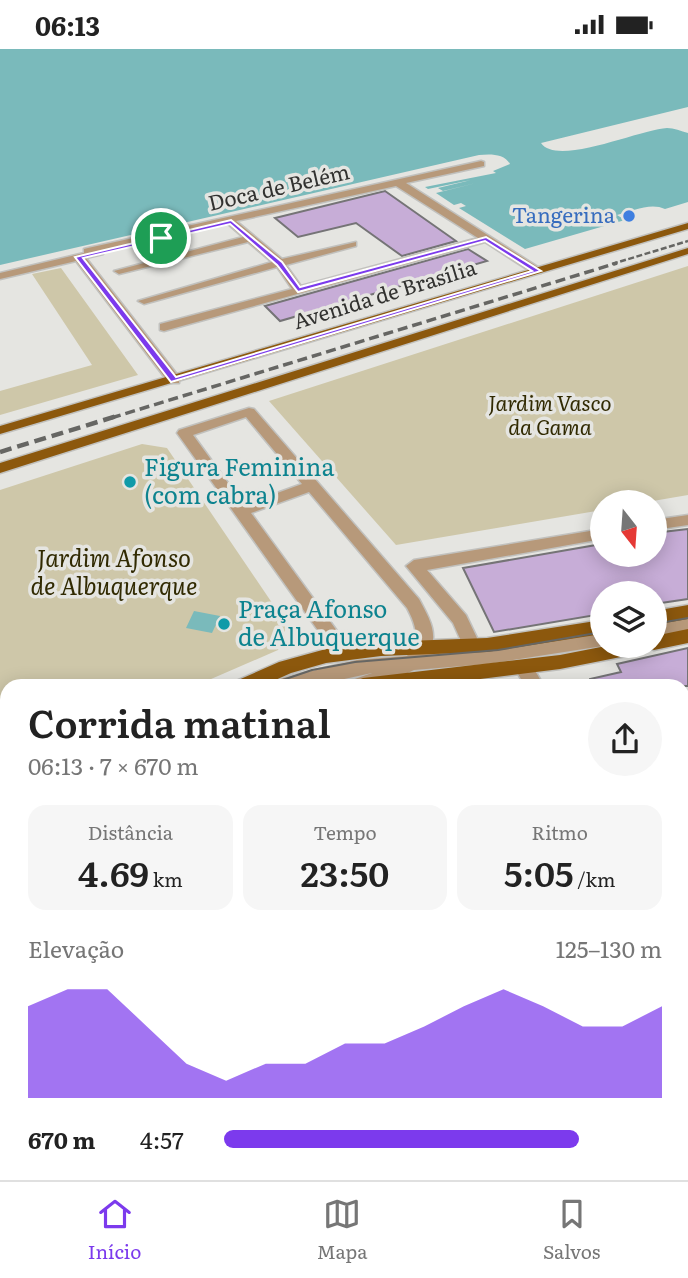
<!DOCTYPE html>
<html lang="pt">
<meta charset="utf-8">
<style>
body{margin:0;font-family:Literata,serif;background:#f6f6f6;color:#222;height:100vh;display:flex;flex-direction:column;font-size:26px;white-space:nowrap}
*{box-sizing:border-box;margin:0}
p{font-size:23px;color:#767676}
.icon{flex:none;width:38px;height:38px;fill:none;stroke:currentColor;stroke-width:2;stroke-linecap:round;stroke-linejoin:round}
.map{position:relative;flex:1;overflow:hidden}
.sheet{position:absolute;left:0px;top:630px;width:690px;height:502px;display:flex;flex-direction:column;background:#fff;border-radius:21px 21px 0 0;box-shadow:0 4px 18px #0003}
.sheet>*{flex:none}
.needle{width:46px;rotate:163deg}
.tools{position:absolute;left:590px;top:441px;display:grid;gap:14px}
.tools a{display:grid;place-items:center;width:77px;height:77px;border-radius:50%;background:#fff;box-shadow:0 4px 18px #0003;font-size:35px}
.pin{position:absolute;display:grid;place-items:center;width:60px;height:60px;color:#fff;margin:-30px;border:4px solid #fff;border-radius:50%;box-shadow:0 2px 7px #0007}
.round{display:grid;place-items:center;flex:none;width:74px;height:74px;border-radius:37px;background:#f6f6f6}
.head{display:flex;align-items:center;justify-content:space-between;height:119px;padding:0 28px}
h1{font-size:38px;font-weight:600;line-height:52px}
.figures{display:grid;grid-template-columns:repeat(3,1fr);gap:10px;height:119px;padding:7px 28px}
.figures div{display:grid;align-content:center;border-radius:18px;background:#f6f6f6;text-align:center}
.figures b{font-size:35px;font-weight:600}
.figures small{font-size:19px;font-weight:400}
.figures p{font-size:19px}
.chart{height:196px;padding:14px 28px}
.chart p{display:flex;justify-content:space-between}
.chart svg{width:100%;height:126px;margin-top:7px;fill:#7c3aed;opacity:.7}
ul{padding:0 28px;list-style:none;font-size:23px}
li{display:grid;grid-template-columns:112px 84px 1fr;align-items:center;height:52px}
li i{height:18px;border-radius:9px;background:#7c3aed}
.status{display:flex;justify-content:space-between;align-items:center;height:49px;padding:0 35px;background:#fff;direction:ltr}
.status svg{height:19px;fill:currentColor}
.dock{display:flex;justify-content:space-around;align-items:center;height:98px;border-top:2px solid #e0e0e0;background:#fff;font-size:19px;color:#767676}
.dock a{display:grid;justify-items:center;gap:4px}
.dock .current{color:#7c3aed}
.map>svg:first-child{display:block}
</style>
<div class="status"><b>06:13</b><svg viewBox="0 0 49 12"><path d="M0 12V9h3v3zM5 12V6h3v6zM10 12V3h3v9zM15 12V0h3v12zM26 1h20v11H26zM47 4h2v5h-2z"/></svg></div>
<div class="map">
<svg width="688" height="1131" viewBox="0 0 688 1131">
<rect width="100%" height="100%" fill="#e5e5e1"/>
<!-- green -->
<path fill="#cec7a9" d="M688 217V446L647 453H602V461L396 496 269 352Z
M61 219 138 326 0 366V342L92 316 32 225Z
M142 395 167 399 287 576 278 601 195 637H7V720L0 723V441Z
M7 804V1115L0 1083V806Z
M683 1030 688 1037V1131H483L479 1125H682Z
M248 1125H401L404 1131H239Z"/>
<!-- water -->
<path fill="#7ababb" d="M0 0H688V58L541 94C557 118 641 80 667 79 674 79 681 82 688 84V153L665 160C651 153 632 162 617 166L625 171 525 200 459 159 466 157 461 154 454 156 436 144 476 134 443 142 438 139 471 131 428 140 425 138 496 124 493 122 510 115C504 104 489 105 479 106L0 216Z
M194 562 220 567 212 584 186 579Z"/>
<!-- building -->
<path fill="#c7add7" stroke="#757476" stroke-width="2" d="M385 142 456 192 402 207 356 174 298 188 275 169Z
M468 200 487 212 280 272 265 257Z
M688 480V550L654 555V544H602V565L494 583 463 519 602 495V506H654V484Z
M688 599V637H590V630L621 623 617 615Z"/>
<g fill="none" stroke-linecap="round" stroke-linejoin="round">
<defs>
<path id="minor" d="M481 112 484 113V117L406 134 541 220V224H533L485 193 164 282 160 281V275L292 240 277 218 144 255 138 252 272 213 248 193 119 225 114 222 243 188 227 174 103 202V205L86 209 179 328V334H169L76 212 0 230V224L84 204V200L88 199ZM396 137 478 189 301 237 286 216 356 197V193L282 210 236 172Z
M249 359 254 360 419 550C429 569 439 584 429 605L487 601 602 583 603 597 487 615 414 621 380 637H347L349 632 372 624 312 637H274L276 632 283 629 357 611 407 607C421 591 416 576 407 559L309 443 251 464 337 582 334 587H322L177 384 179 381ZM246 368 302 435 244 456 193 386Z
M688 466V476L654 481V471Z
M602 480V490L427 521 466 566 477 589 474 594H462L453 574 406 517 414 511Z
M688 568V582L654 588V574Z
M523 611 530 613 544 637H525L514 618 516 613Z
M682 770 688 772V795L682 793Z
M682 854 688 855V879L682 878Z"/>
<path id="major" d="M688 174V180L0 385V377Z
M688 199V205L0 424V414Z
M688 556V570L654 576V562Z
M602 571V585L487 603 381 607 326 614 291 624 262 637H234L236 632 279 613 326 600 381 593 487 589Z
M688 580V594L654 601 649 599 641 604 560 620 425 637H354L356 632 363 629 560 606 606 597H654V587Z
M7 734V753L0 755V736Z
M7 762V782L0 785V765Z"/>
</defs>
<!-- minor casing -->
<use href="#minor" stroke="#c1c1be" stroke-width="3"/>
<!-- major casing -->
<use href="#major" stroke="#c1c1be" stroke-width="3"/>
<!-- minor -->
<use href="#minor" fill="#b7997a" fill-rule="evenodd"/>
<!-- major -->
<use href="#major" fill="#8c580d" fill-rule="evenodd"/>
<!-- tram -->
<path stroke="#666663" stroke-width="2" d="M654 575 688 569
M265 637 312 621 355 613 498 601 602 583
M0 768 7 764"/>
<!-- rail-far2 -->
<path stroke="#666663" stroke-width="2.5" stroke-dasharray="6 2.5" stroke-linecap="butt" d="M612 215 688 192"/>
<!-- rail-far1 -->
<path stroke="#666663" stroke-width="3.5" stroke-dasharray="10 5" stroke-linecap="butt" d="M111 369 617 214"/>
<!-- rail -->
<path stroke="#666663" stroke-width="4.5" stroke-dasharray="12 6" stroke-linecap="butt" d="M0 403 117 367"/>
</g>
<!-- route -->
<path fill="#7c3aed" stroke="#fff" stroke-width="2" fill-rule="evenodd" d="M231 171 282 213 300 238 486 188 541 222 171 333 75 208ZM230 175 277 216 298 243 485 192 532 222 176 328 83 209Z"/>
<!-- markers -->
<circle fill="#3f7fe0" stroke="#e5e5e1" stroke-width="2.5" cx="629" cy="167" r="7"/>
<g fill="#0f9aa8" stroke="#e5e5e1" stroke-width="2.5">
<circle cx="130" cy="433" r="7"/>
<circle cx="224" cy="575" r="7"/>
</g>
<g text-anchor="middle" stroke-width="7" stroke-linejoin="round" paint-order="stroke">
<!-- far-street labels -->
<g font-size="21" fill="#323230" stroke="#e5e5e1">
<text transform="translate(279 139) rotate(-13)" y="7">Doca de Belém</text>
<text transform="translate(385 246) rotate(-17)" y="7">Avenida de Brasília</text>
</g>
<!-- far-shop labels -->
<g font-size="21" fill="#366cbe" stroke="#e5e5e1" text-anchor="end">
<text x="615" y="174">Tangerina</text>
</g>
<!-- far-park labels -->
<g font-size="21" font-style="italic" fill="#312a02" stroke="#e5e5e1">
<text x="550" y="362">Jardim Vasco<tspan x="550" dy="24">da Gama</tspan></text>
</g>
<!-- culture labels -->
<g font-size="24" fill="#0d838f" stroke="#e5e5e1" text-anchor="start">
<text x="144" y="427">Figura Feminina<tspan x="144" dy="28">(com cabra)</tspan></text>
<text x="238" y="569">Praça Afonso<tspan x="238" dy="28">de Albuquerque</tspan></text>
</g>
<!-- park labels -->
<g font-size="24" font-style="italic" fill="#312a02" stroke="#e5e5e1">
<text x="114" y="518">Jardim Afonso<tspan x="114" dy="28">de Albuquerque</tspan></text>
</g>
</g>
</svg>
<div class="tools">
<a><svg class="needle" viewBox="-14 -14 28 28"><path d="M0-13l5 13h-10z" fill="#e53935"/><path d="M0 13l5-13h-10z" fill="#767676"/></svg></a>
<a><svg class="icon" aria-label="layers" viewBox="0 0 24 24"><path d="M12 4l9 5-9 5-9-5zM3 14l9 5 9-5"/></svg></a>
</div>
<div class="pin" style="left:161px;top:189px;background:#1e9e55"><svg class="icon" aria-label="arrive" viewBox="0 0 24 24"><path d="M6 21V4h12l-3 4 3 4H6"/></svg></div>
<section class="sheet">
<div class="head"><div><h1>Corrida matinal</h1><p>06:13 · 7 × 670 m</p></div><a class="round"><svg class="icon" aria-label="share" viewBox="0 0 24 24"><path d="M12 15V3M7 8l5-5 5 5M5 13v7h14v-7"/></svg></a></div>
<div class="figures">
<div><p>Distância</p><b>4.69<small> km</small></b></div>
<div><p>Tempo</p><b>23:50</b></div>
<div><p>Ritmo</p><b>5:05<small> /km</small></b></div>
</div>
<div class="chart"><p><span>Elevação</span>125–130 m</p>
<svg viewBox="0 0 160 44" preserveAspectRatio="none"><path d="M0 44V12L10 6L20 6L30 19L40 32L50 38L60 32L70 32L80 25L90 25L100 19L110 12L120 6L130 12L140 19L150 19L160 12V44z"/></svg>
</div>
<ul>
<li><b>670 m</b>4:57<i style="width:81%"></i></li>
</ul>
</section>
</div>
<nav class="dock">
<a class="current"><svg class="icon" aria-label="home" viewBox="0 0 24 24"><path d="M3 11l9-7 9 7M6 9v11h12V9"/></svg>Início</a>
<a><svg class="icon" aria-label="map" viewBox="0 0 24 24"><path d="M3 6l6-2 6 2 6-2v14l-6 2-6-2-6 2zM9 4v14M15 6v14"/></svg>Mapa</a>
<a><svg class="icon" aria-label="saved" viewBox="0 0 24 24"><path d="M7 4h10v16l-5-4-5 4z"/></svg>Salvos</a>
</nav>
